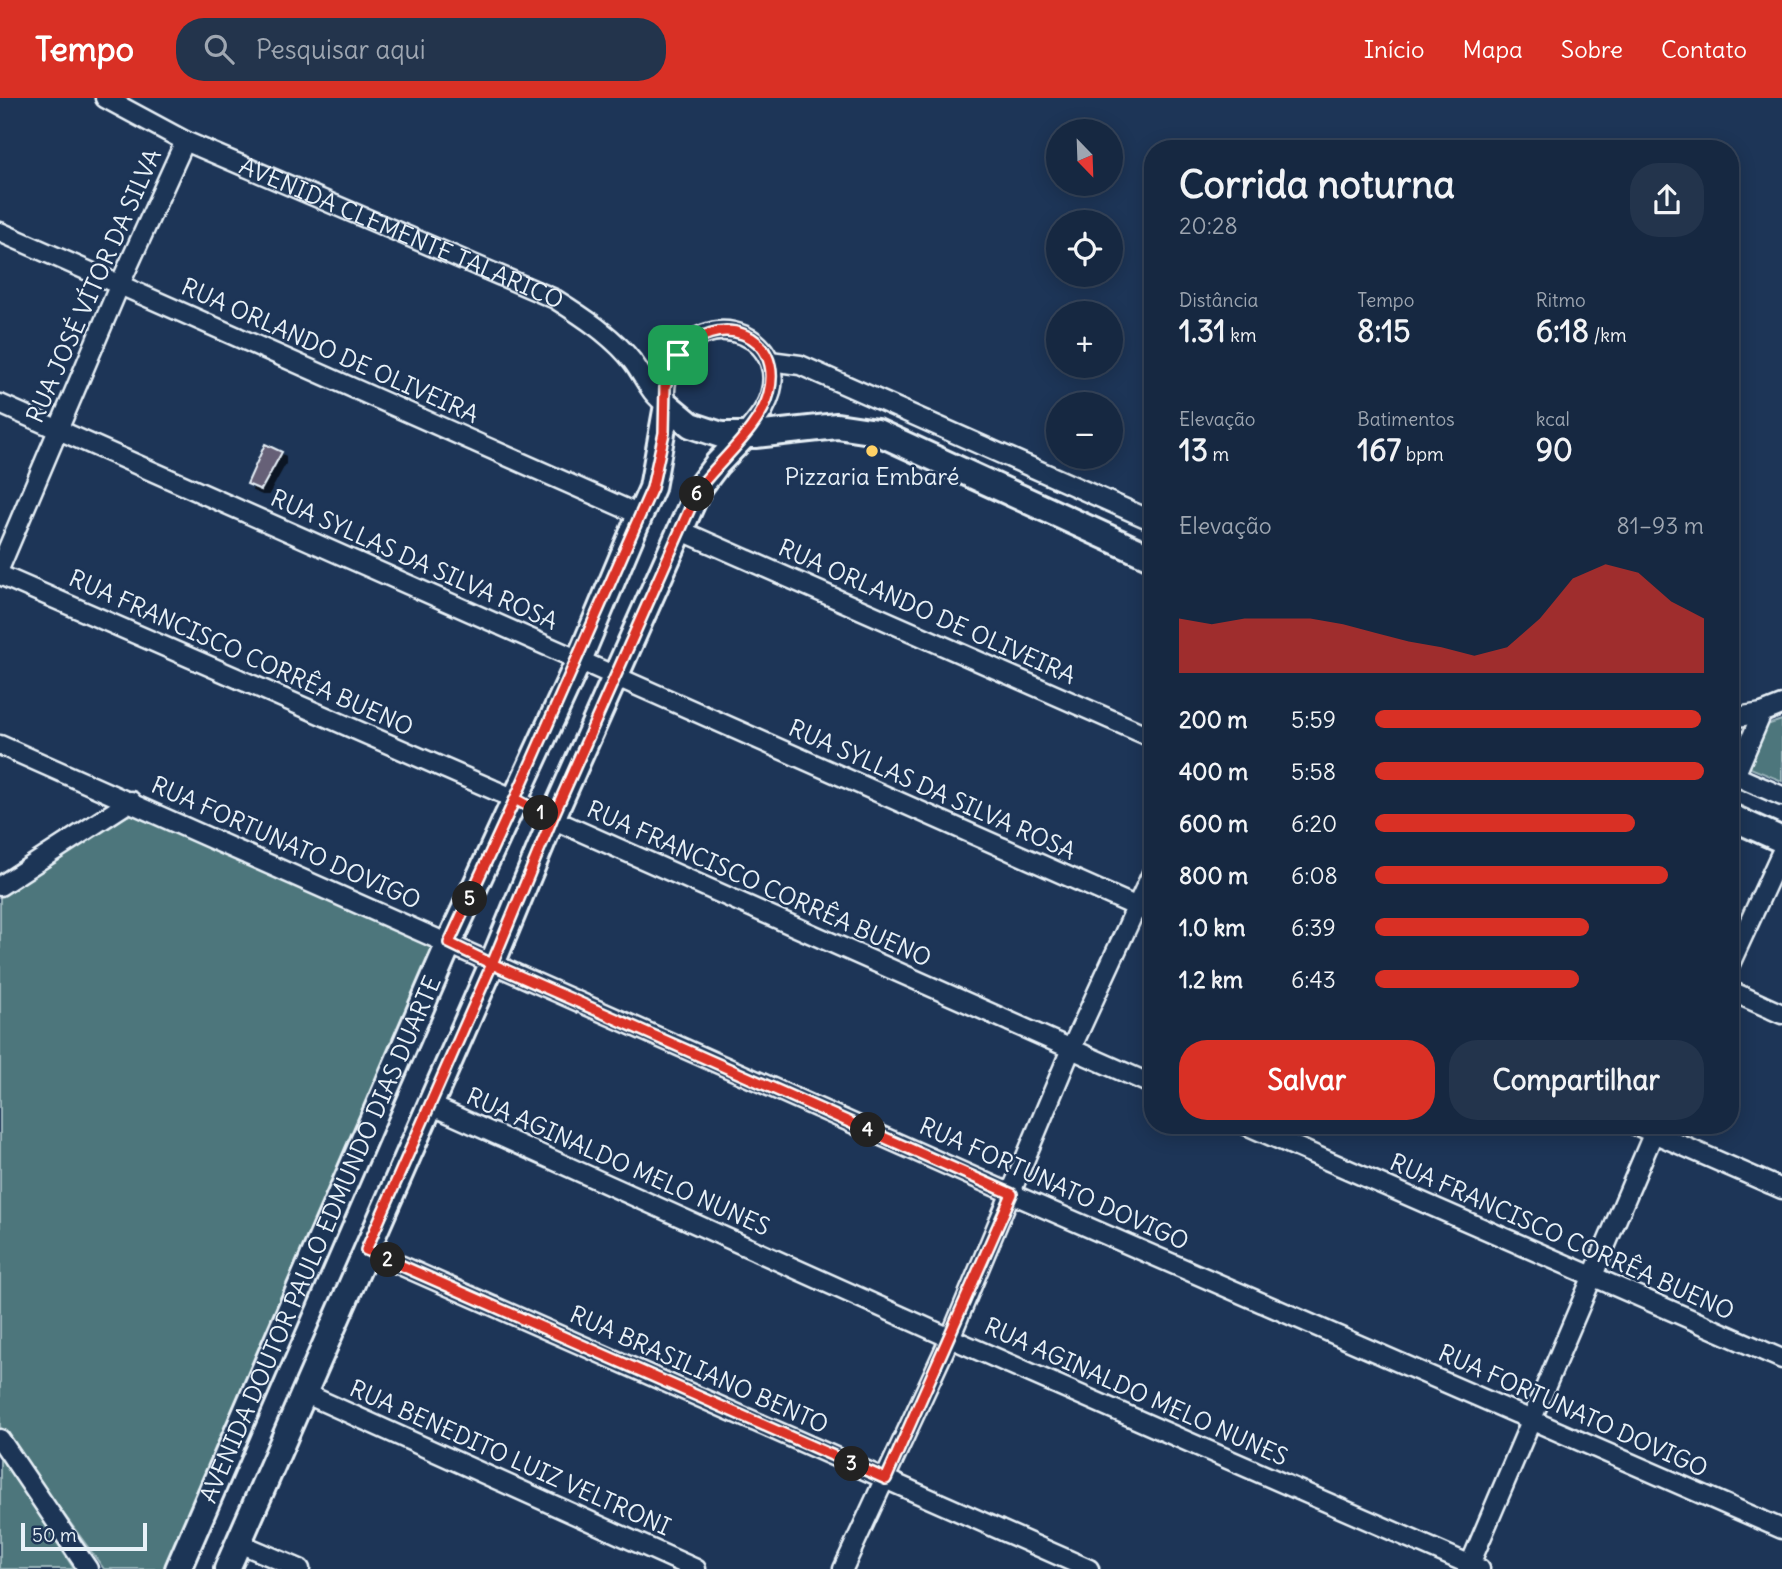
<!DOCTYPE html>
<html lang="pt">
<meta charset="utf-8">
<style>
body{margin:0;font-family:Delius,sans-serif;background:#23344c;color:#f1f3f6;height:100vh;display:flex;flex-direction:column;font-size:26px;white-space:nowrap}
*{box-sizing:border-box;margin:0}
p{font-size:23px;color:#9ea6b1}
.icon{flex:none;width:38px;height:38px;fill:none;stroke:currentColor;stroke-width:2;stroke-linecap:round;stroke-linejoin:round}
.map{position:relative;flex:1;overflow:hidden}
.side{position:absolute;left:1144px;top:42px;width:595px;height:994px;display:flex;flex-direction:column;background:#162841;border-radius:28px;box-shadow:0 4px 18px #0003,0 0 0 2px #35445a}
.side>*{flex:none}
.needle{width:46px;rotate:157deg}
.tools{position:absolute;left:1046px;top:21px;display:grid;gap:14px}
.tools a{display:grid;place-items:center;width:77px;height:77px;border-radius:50%;background:#162841;box-shadow:0 4px 18px #0003,0 0 0 2px #35445a;font-size:35px}
.scale{position:absolute;left:21px;bottom:18px;width:126px;box-sizing:border-box;padding-left:7px;border:4px solid #e8f1f8;border-top:0;font-size:19px;line-height:24px;white-space:nowrap;color:#e8f1f8;-webkit-text-stroke:5px #1d3557;paint-order:stroke}
.pin{position:absolute;display:grid;place-items:center;width:60px;height:60px;color:#fff;margin:-30px;border-radius:14px;box-shadow:0 4px 10px #0006}
.km{position:absolute;width:35px;height:35px;margin:-18px;border-radius:50%;background:#222;color:#fff;font-size:19px;line-height:35px;text-align:center}
.round{display:grid;place-items:center;flex:none;width:74px;height:74px;border-radius:28px;background:#23344c}
.head{display:flex;align-items:center;justify-content:space-between;height:119px;padding:0 35px}
h1{font-size:38px;font-weight:700;line-height:52px}
.metrics{display:grid;grid-template-columns:repeat(3,1fr);gap:10px;height:119px;padding:7px 35px}
.metrics div{display:grid;align-content:center}
.metrics b{font-size:30px;font-weight:700}
.metrics small{font-size:19px;font-weight:400}
.metrics p{font-size:19px}
.chart{height:196px;padding:14px 35px}
.chart p{display:flex;justify-content:space-between}
.chart svg{width:100%;height:126px;margin-top:7px;fill:#d93025;opacity:.7}
.action{display:flex;gap:14px;margin-top:auto;padding:14px 35px}
.action a{flex:1;height:80px;border-radius:28px;background:#d93025;color:#fff;font-size:28px;font-weight:700;line-height:80px;text-align:center}
.action a+a{background:#23344c;color:#f1f3f6}
ul{padding:0 35px;list-style:none;font-size:23px}
li{display:grid;grid-template-columns:112px 84px 1fr;align-items:center;height:52px}
li i{height:18px;border-radius:9px;background:#d93025}
header{display:flex;align-items:center;gap:42px;box-sizing:border-box;height:98px;padding:0 35px;background:#d93025;color:#fff}
header strong{font-size:33px}
nav{display:flex;gap:38px;margin-inline-start:auto;font-size:24px}
.search{width:490px;height:63px;background:#23344c;display:flex;align-items:center;gap:18px;box-sizing:border-box;padding:0 24px;border-radius:28px;color:#9ea6b1;font-size:26px}
.map>svg:first-child{display:block}
</style>
<header>
<strong>Tempo</strong>
<div class="search"><svg class="icon" aria-label="search" viewBox="0 0 24 24"><circle cx="10" cy="10" r="6"/><path d="M15 15l6 6"/></svg>Pesquisar aqui</div>
<nav><a>Início</a><a>Mapa</a><a>Sobre</a><a>Contato</a></nav>
</header>
<div class="map">
<svg width="1782" height="1471" viewBox="0 0 1782 1471">
<defs>
<filter id="shadow"><feDropShadow dx="6" dy="6" stdDeviation="0" flood-color="#0009"/></filter>
</defs>
<rect width="100%" height="100%" fill="#1d3557"/>
<filter id="ink" filterUnits="userSpaceOnUse"><feTurbulence type="fractalNoise" baseFrequency=".0143" numOctaves="2"/><feDisplacementMap in="SourceGraphic" scale="14" xChannelSelector="R" yChannelSelector="G"/><feConvolveMatrix kernelMatrix="1 2 1 2 8 2 1 2 1" color-interpolation-filters="sRGB"/></filter>
<g filter="url(#ink)">
<!-- green -->
<path fill="#4d767b" stroke="#9ab4ba" stroke-width="2" d="M1782 622V683L1748 669 1764 628Z
M134 716 150 717 438 852 172 1471H104L0 1329V799L110 723Z
M0 1356 74 1471H0Z"/>
<!-- building -->
<path fill="#666177" stroke="#e8f1f8" stroke-width="2" filter="url(#shadow)" d="M265 346 282 354 261 392 247 386Z"/>
<g fill="none" stroke-linecap="round" stroke-linejoin="round">
<defs>
<g id="street">
<path id="s1" d="M105 0 185 43 555 201C582 218 613 238 633 264 645 280 649 295 667 307"/>
<path d="M0 134 640 417"/>
<path d="M770 263 800 267 1153 423"/>
<path d="M0 306 1153 816"/>
<path d="M667 307C663 294 665 282 671 270 703 198 802 241 764 311 759 320 751 328 745 337"/>
<path d="M682 433 1153 640"/>
<path d="M0 469 120 186 185 43"/>
<path d="M0 477 515 701 552 721 1153 987"/>
<path d="M1731 620 1762 615 1782 607"/>
<path d="M0 647 1012 1096 1782 1431"/>
<path d="M1731 676 1782 698"/>
<path d="M1735 678 1762 615"/>
<path d="M0 788 131 703"/>
<path d="M1731 864 1782 753"/>
<path d="M1731 893 1782 916"/>
<path d="M428 1006 950 1240 1480 1471"/>
<path d="M1246 1027 1782 1261"/>
<path d="M1635 1027 1782 1091"/>
<path d="M366 1152 1089 1471"/>
<path d="M304 1295 696 1471"/>
<path d="M0 1341 88 1471"/>
<path d="M239 1445 300 1471"/>
<path d="M843 1471 950 1240 1071 951 1153 773"/>
<path d="M1468 1471 1657 1027"/>
</g>
<g id="secondary">
<path d="M667 307 691 327 721 337H755L837 328 877 334 1153 460"/>
<path d="M1731 719 1782 742"/>
<path id="s2" d="M178 1471 449 845 579 562 640 417 652 390 667 307"/>
<path d="M227 1471 492 866 552 721 699 390 717 366 745 337"/>
</g>
</defs>
<!-- street casing -->
<use href="#street" stroke="#e8f1f8" stroke-width="23"/>
<!-- secondary casing -->
<use href="#secondary" stroke="#e8f1f8" stroke-width="30"/>
<!-- street -->
<use href="#street" stroke="#1d3557" stroke-width="18"/>
<!-- secondary -->
<use href="#secondary" stroke="#1d3557" stroke-width="24"/>
</g>
</g>
<g fill="none" stroke-linecap="round" stroke-linejoin="round" filter="url(#ink)">
<defs>
<path id="route" d="M678 257 665 288 664 335 652 390 515 701 552 721 492 866 366 1152 886 1381 1012 1096 492 866 449 845 515 701 552 721 699 390C720 362 761 329 769 295 784 234 716 212 678 257"/>
</defs>
<!-- route casing -->
<use href="#route" stroke="#fff" stroke-width="14"/>
<!-- route -->
<use href="#route" stroke="#d93025" stroke-width="9"/>
</g>
<!-- markers -->
<circle fill="#ffd166" stroke="#1d3557" stroke-width="2.5" cx="872" cy="353" r="7"/>
<g text-anchor="middle" stroke-width="5" stroke-linejoin="round" paint-order="stroke">
<!-- street labels -->
<g font-size="24" fill="#e8f1f8" stroke="#1d3557">
<text dy="8" stroke="none"><textPath href="#s1" startOffset="326">AVENIDA CLEMENTE TALARICO</textPath></text>
<text transform="translate(94 188) rotate(-66)" y="8">RUA JOSÉ VÍTOR DA SILVA</text>
<text transform="translate(330 253) rotate(24)" y="8">RUA ORLANDO DE OLIVEIRA</text>
<text transform="translate(414 462) rotate(24)" y="8">RUA SYLLAS DA SILVA ROSA</text>
<text transform="translate(927 514) rotate(24)" y="8">RUA ORLANDO DE OLIVEIRA</text>
<text transform="translate(241 555) rotate(24)" y="8">RUA FRANCISCO CORRÊA BUENO</text>
<text transform="translate(932 692) rotate(24)" y="8">RUA SYLLAS DA SILVA ROSA</text>
<text transform="translate(286 745) rotate(24)" y="8">RUA FORTUNATO DOVIGO</text>
<text transform="translate(759 786) rotate(24)" y="8">RUA FRANCISCO CORRÊA BUENO</text>
<text transform="translate(618 1064) rotate(24)" y="8">RUA AGINALDO MELO NUNES</text>
<text transform="translate(1054 1086) rotate(24)" y="8">RUA FORTUNATO DOVIGO</text>
<text transform="translate(1562 1139) rotate(24)" y="8">RUA FRANCISCO CORRÊA BUENO</text>
<text dy="8" stroke="none"><textPath href="#s2" startOffset="359">AVENIDA DOUTOR PAULO EDMUNDO DIAS DUARTE</textPath></text>
<text transform="translate(699 1272) rotate(24)" y="8">RUA BRASILIANO BENTO</text>
<text transform="translate(1136 1294) rotate(24)" y="8">RUA AGINALDO MELO NUNES</text>
<text transform="translate(1573 1313) rotate(24)" y="8">RUA FORTUNATO DOVIGO</text>
<text transform="translate(510 1360) rotate(24)" y="8">RUA BENEDITO LUIZ VELTRONI</text>
</g>
<!-- poi labels -->
<g font-size="24" fill="#e8f1f8" stroke="#1d3557">
<text x="872" y="387">Pizzaria Embaré</text>
</g>
</g>
</svg>
<div class="tools">
<a><svg class="needle" viewBox="-14 -14 28 28"><path d="M0-13l5 13h-10z" fill="#e53935"/><path d="M0 13l5-13h-10z" fill="#9ea6b1"/></svg></a>
<a><svg class="icon" aria-label="locate" viewBox="0 0 24 24"><circle cx="12" cy="12" r="6"/><path d="M12 2v4M12 18v4M2 12h4M18 12h4"/></svg></a>
<a>+</a>
<a>−</a>
</div>
<div class="scale">50 m</div>
<div class="pin" style="left:678px;top:257px;background:#1e9e55"><svg class="icon" aria-label="arrive" viewBox="0 0 24 24"><path d="M6 21V4h12l-3 4 3 4H6"/></svg></div>
<b class="km" style="left:541px;top:715px">1</b>
<b class="km" style="left:388px;top:1162px">2</b>
<b class="km" style="left:852px;top:1366px">3</b>
<b class="km" style="left:868px;top:1032px">4</b>
<b class="km" style="left:470px;top:801px">5</b>
<b class="km" style="left:697px;top:396px">6</b>
<section class="side">
<div class="head"><div><h1>Corrida noturna</h1><p>20:28</p></div><a class="round"><svg class="icon" aria-label="share" viewBox="0 0 24 24"><path d="M12 15V3M7 8l5-5 5 5M5 13v7h14v-7"/></svg></a></div>
<div class="metrics">
<div><p>Distância</p><b>1.31<small> km</small></b></div>
<div><p>Tempo</p><b>8:15</b></div>
<div><p>Ritmo</p><b>6:18<small> /km</small></b></div>
</div>
<div class="metrics">
<div><p>Elevação</p><b>13<small> m</small></b></div>
<div><p>Batimentos</p><b>167<small> bpm</small></b></div>
<div><p>kcal</p><b>90</b></div>
</div>
<div class="chart"><p><span>Elevação</span>81–93 m</p>
<svg viewBox="0 0 160 44" preserveAspectRatio="none"><path d="M0 44V25L10 27L20 25L30 25L40 25L50 27L60 30L70 33L80 35L90 38L100 35L110 25L120 11L130 6L140 9L150 19L160 25V44z"/></svg>
</div>
<ul>
<li><b>200 m</b>5:59<i style="width:99%"></i></li>
<li><b>400 m</b>5:58<i style="width:100%"></i></li>
<li><b>600 m</b>6:20<i style="width:79%"></i></li>
<li><b>800 m</b>6:08<i style="width:89%"></i></li>
<li><b>1.0 km</b>6:39<i style="width:65%"></i></li>
<li><b>1.2 km</b>6:43<i style="width:62%"></i></li>
</ul>
<div class="action"><a>Salvar</a><a>Compartilhar</a></div>
</section>
</div>
